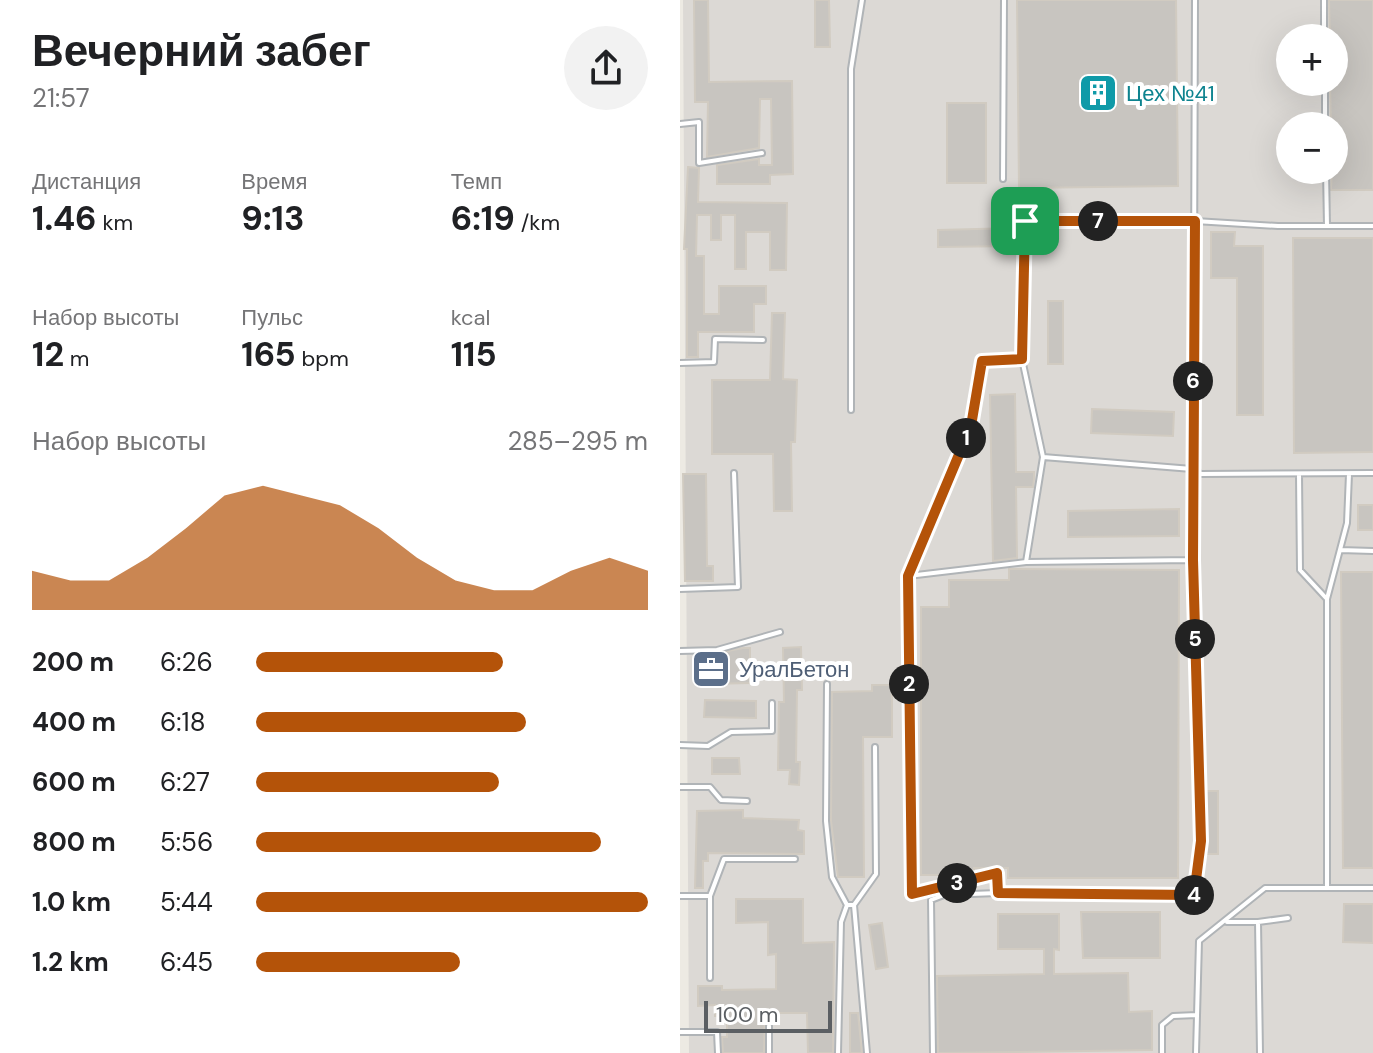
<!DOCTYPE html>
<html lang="ru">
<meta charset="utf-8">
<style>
body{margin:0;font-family:"DM Sans",sans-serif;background:#f2f2f2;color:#202124;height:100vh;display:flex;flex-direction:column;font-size:30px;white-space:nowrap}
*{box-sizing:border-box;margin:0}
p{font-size:26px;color:#757577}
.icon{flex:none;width:44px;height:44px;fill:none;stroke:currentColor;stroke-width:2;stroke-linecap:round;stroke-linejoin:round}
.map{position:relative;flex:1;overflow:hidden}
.panel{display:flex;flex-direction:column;background:#fff;width:680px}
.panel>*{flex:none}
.controls{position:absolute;left:596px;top:24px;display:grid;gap:16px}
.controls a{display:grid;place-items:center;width:72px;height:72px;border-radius:50%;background:#fff;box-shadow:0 8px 32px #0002;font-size:40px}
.scale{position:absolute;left:24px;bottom:20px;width:128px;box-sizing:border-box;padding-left:8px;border:4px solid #5b5f63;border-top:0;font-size:22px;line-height:28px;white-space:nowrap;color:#5b5f63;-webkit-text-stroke:6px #fff;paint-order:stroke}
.pin{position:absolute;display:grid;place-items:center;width:68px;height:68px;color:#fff;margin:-34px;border-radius:16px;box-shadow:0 4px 12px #0006}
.km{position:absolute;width:40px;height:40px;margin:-20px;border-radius:50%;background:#222;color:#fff;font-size:22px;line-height:40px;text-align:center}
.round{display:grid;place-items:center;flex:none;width:84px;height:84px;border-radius:42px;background:#f2f2f2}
.summary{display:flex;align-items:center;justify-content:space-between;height:136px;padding:0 32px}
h1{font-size:44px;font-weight:700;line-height:60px}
.metrics{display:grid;grid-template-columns:repeat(3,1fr);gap:12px;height:136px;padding:8px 32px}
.metrics div{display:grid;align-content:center}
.metrics b{font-size:34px;font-weight:700}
.metrics small{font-size:22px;font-weight:400}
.metrics p{font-size:22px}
.chart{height:224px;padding:16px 32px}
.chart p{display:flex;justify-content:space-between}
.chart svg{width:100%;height:144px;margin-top:8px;fill:#b45309;opacity:.7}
ul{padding:0 32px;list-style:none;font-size:26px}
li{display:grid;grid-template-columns:128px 96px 1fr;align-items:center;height:60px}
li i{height:20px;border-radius:10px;background:#b45309}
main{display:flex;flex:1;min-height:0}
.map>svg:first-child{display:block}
</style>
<main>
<section class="panel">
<div class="summary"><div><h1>Вечерний забег</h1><p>21:57</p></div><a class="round"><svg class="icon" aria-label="share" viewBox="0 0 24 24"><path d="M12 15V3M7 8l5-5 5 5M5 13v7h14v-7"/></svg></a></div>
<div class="metrics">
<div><p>Дистанция</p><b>1.46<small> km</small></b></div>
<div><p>Время</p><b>9:13</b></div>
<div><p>Темп</p><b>6:19<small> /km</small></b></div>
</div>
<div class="metrics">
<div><p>Набор высоты</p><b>12<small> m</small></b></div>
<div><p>Пульс</p><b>165<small> bpm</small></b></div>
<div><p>kcal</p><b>115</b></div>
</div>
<div class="chart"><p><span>Набор высоты</span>285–295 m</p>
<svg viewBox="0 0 160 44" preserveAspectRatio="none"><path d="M0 44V32L10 35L20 35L30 28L40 19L50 9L60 6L70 9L80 12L90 19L100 28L110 35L120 38L130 38L140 32L150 28L160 32V44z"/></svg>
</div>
<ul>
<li><b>200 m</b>6:26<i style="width:63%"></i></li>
<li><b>400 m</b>6:18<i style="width:69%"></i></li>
<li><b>600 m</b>6:27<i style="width:62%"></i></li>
<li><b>800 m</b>5:56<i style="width:88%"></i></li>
<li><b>1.0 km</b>5:44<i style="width:100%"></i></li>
<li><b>1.2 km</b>6:45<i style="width:52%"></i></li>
</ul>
</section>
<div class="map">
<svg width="693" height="1053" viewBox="0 0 693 1053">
<rect width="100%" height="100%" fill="#edeae3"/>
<!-- industrial -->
<path fill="#dcd9d5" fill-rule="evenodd" d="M3 0H693V1053H9ZM610 38H654V82H610ZM610 126H654V170H610Z"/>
<!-- building -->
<path fill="#c8c5c0" stroke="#d1cbc1" stroke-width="2" d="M14 0H28L29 82 112 81 113 174 90 175V184H37V165L79 159V165H92L91 99H80L79 148 27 157 28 102H15Z
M135 0H149L150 47H135Z
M337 0H496L498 186 339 188Z
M649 0H693V190H651L654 126H651L650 82H654V38H650Z
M267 103H306V183H267Z
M8 167 19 168 18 202 107 203 106 270H90V232H66V269H55V215H41V240H31V215H17L16 256H24V314H39V286H86V304H74V332H18V357H7V249H4Z
M335 228V246L258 247V230Z
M531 232H555L554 246H583V415H557V278H531Z
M613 238H693V452L614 453Z
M368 301H383V364H368Z
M92 313H105L103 379 117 380 115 442H111L112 511H94L93 454H32V380H90Z
M335 394 336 472H354V479L353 487H336L337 558 313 561 310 395Z
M412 409 494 412 493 436 411 433Z
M3 474H26L27 566H33V581H5Z
M678 505H693V530H678Z
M499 509V536L388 537V511Z
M329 569 499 570 498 878H328V868H294V873L287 875H241V607H269V580H329Z
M661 572H693V868H663Z
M121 647 122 690H117L116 762H120L119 785 109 784 110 770H98L99 702H104L103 648Z
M63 648H70V683L28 684 27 655Z
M192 685H212V737H183L184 877H158L151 821 152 692 192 691Z
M25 700 76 701V718L24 717Z
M32 758H59L60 774H32Z
M525 791H538V854H524Z
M63 810V818L119 820 118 830 124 831V854L28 853V861H23V888H15L17 811Z
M56 899H123V943L154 942 153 1053H128L127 1013H85L84 1053H43L42 1037H47V1016H35V1005L18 1006V986H42V990L96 989V954L88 955V922L56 923Z
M664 904H693V943L663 942Z
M401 912H480V958H403Z
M318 914H379V950L374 949V974L448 973 449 1012 472 1011V1050L258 1053 257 976 364 974V949H318Z
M202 923 208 967 196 969 189 925Z
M170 1013H178L182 1053H170Z"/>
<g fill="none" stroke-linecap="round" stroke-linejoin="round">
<defs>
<path id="lane" d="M644 0V38
M645 82V126
M0 124 19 122V163L82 153
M646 170 647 226
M323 179 324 0
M342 359 363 457
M0 363 34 362 35 339 83 340
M171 410V69L182 0
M619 475 620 570 646 598
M660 550 693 551
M346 562 512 560
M228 576 346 562 363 457 512 469 521 474 693 473
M0 589 58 587 54 473
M0 651 37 650 100 632
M147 684 146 821 152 877 167 905
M0 745 28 746 51 732 92 731V703
M0 787H30L41 800 67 801
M647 888H693
M318 893 317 873 232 894 228 576 291 426 302 361 342 359 345 221H515L598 226H693
M0 896H30L44 859H115
M174 905 187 1053
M547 922H578L580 1053
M578 922 608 918
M30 978V896
M0 1032H37L38 1053
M89 1053V1026
M158 1053 161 922 167 905H174L196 874 195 747
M253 1053 251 900 264 895 318 893 514 895 521 841 513 560 515 0
M482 1053V1025L493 1016 517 1015
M516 1053 519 941 585 888H647V599L667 523 669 474"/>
</defs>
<!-- lane casing -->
<use href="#lane" stroke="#b0b4b7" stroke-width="8"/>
<!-- lane -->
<use href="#lane" stroke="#fff" stroke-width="4"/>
</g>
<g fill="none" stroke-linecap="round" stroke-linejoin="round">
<defs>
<path id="route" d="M345 221H515L513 560 521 841 514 895 318 893 317 873 232 894 228 576 291 426 302 361 342 359Z"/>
</defs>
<!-- route casing -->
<use href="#route" stroke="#fff" stroke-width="16"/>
<!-- route -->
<use href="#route" stroke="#b45309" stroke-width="10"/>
</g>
<!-- icons -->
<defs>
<symbol id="building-square" viewBox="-11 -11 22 22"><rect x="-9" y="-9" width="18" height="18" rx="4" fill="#0f9aa8" stroke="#fff"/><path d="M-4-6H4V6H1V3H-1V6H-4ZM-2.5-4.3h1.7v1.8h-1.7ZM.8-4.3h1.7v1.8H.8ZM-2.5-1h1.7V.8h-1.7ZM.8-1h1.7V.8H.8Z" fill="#fff"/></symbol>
<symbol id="office-square" viewBox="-11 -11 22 22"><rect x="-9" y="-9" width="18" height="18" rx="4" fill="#5c6f8a" stroke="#fff"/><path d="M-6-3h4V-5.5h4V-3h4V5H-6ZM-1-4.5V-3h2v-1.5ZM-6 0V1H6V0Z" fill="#fff"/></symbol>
</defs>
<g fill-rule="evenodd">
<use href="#building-square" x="396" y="71" width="44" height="44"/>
<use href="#office-square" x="9" y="647" width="44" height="44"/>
</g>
<g text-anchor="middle" stroke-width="8" stroke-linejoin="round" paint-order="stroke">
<!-- culture labels -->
<g font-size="22" fill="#0d838f" stroke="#fff" text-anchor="start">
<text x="446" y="101">Цех №41</text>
</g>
<!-- service labels -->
<g font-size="22" fill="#4e5e75" stroke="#fff" text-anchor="start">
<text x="59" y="677">УралБетон</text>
</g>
</g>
</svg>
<div class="controls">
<a>+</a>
<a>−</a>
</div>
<div class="scale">100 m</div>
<div class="pin" style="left:345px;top:221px;background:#1e9e55"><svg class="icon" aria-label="arrive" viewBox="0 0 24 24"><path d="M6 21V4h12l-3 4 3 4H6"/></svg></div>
<b class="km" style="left:286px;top:438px">1</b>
<b class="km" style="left:229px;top:684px">2</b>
<b class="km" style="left:277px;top:883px">3</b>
<b class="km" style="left:514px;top:895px">4</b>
<b class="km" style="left:515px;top:639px">5</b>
<b class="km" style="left:513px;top:381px">6</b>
<b class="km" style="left:418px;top:221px">7</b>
</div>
</main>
